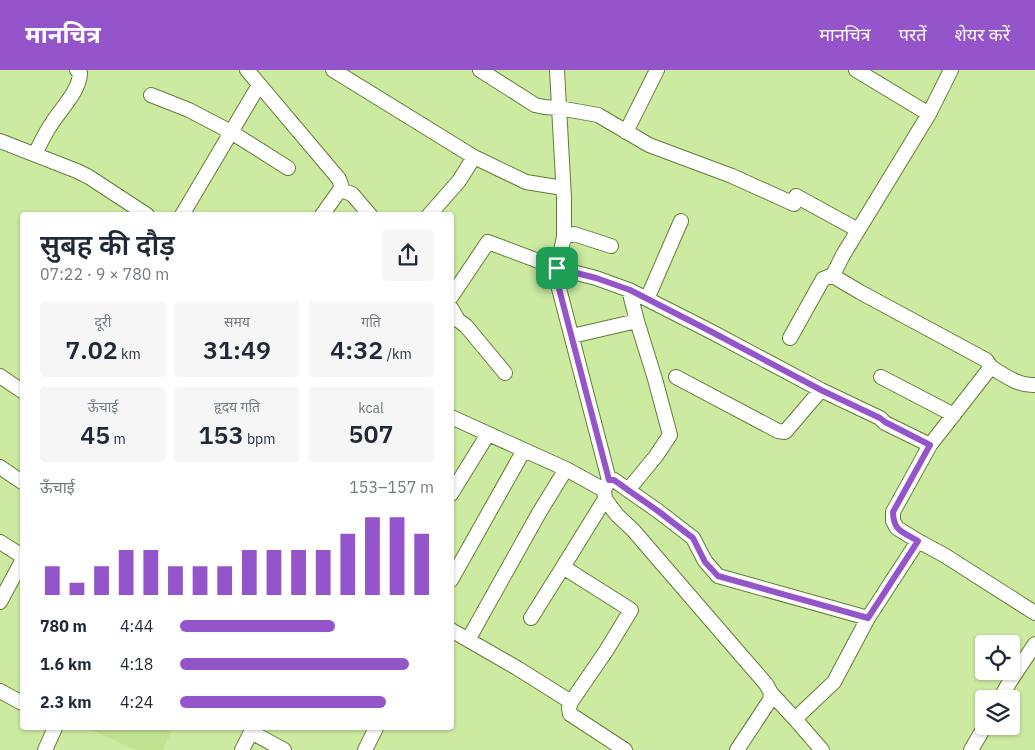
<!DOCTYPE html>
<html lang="hi">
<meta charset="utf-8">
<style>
body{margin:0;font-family:"IBM Plex Sans","Noto Sans Devanagari",sans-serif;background:#f6f6f7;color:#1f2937;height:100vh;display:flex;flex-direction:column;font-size:19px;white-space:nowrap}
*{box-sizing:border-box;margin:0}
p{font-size:16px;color:#747a83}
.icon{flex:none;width:28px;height:28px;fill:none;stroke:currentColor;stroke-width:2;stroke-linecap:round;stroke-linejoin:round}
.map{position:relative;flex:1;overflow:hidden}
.details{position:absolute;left:20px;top:142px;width:434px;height:518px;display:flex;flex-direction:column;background:#fff;border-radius:5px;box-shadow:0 1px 4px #0004}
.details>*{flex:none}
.buttons{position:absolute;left:975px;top:565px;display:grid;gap:10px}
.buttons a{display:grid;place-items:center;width:45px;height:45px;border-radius:5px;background:#fff;box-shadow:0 1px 4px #0004;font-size:25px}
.pin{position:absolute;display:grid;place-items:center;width:42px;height:42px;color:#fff;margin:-21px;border-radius:10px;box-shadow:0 2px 8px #0006}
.round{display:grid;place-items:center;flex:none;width:52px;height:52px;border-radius:5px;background:#f6f6f7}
.overview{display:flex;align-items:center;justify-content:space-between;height:85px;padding:0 20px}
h1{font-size:28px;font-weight:600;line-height:38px}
.figures{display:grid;grid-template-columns:repeat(3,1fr);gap:8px;height:85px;padding:5px 20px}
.figures div{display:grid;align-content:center;border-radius:5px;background:#f6f6f7;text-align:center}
.figures b{font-size:25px;font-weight:600}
.figures small{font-size:14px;font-weight:400}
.figures p{font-size:14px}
.chart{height:140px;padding:10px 20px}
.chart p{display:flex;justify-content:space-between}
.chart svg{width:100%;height:90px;margin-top:5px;stroke:#9454ca;stroke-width:6}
ul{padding:0 20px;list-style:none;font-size:16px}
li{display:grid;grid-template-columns:80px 60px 1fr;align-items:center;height:38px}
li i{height:12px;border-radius:6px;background:#9454ca}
header{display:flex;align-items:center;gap:30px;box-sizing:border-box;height:70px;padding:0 25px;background:#9454ca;color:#fff}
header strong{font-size:24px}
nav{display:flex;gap:28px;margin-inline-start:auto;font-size:18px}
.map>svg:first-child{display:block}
</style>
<header>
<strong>मानचित्र</strong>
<nav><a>मानचित्र</a><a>परतें</a><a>शेयर करें</a></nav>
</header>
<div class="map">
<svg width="1035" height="680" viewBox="0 0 1035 680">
<rect width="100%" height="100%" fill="#cceba1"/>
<!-- built -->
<path fill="#c1e291" d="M87 658H173L163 680H136Z"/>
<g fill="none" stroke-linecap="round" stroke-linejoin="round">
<defs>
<path id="minor" d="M247 0 339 109 341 115 340 120 322 145
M333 0 474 87 526 112 563 118
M480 0 535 35 544 37 559 38 598 45 649 75 732 106 794 134
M557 0 564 128V167L557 198 556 207 609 410 604 420
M856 0 929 44
M151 25 189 40 231 62 288 98
M626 62 657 0
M0 71 77 101 89 107 147 145
M35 84C40 74 45 63 52 53 61 39 80 20 80 3L77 0
M340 120 352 124 370 145
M796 126 858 160
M182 145 259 15
M429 145 459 111 474 87
M564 167 574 164 611 176
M629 220 637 251
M451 227 488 172 557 198 596 208 629 220 710 261 821 320 880 348 885 353 930 375
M647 229 681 151
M451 238 458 250 466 256 505 303
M572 266 637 251 655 309 670 365 656 386 628 420
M790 268 823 209 833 205
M991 297C1004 305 1018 316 1035 315
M0 306 22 321
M676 307 778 361 785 362 821 320
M881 307 954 345
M451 347 566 399
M0 397 22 412
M609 410H614L628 420 658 441 693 468 705 491 718 506 868 548
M451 424 488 364
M918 471 897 458 893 451V442L930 375 991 297 986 290 860 222 838 209 833 205 843 185 929 44 951 0
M0 472 22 486
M451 510 524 380
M0 532 22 491
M531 548 563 497
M451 560 517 598 568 630 571 632 569 638 570 644 625 680
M468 570 539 443 566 399 604 420 605 429
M0 621 22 633
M771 623 795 649 834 612 868 548 918 471 944 485 1035 543
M1000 629 1009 613 1035 574
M571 632 606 581 631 540 563 497 605 429 617 445 633 460 740 584 766 614 771 623 770 630 737 680
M795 649 822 680
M45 680 55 658
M242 680 251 662 284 680
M365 680 376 658
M971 680 985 656"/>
</defs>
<!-- minor casing -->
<use href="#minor" stroke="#637d37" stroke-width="16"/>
<!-- minor -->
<use href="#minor" stroke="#fff" stroke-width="14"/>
</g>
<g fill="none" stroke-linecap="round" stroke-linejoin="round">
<defs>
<path id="route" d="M557 198 596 208 630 220 710 261 821 320 880 348 885 352 930 375 893 442C893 461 903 462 918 471L868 548 718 506 705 492 693 468 658 441 628 420 614 410H609L556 207Z"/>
</defs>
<!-- route casing -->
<use href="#route" stroke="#fff" stroke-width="10"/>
<!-- route -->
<use href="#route" stroke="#9454ca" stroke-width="6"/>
</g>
</svg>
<div class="buttons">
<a><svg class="icon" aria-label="locate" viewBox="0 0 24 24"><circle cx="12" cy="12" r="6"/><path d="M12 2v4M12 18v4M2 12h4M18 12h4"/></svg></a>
<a><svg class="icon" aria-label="layers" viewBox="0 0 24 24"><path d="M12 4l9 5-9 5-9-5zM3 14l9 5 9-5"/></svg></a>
</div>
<div class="pin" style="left:557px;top:198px;background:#1e9e55"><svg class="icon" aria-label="arrive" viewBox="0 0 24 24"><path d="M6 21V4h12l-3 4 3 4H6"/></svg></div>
<section class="details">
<div class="overview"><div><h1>सुबह की दौड़</h1><p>07:22 · 9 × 780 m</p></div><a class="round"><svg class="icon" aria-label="share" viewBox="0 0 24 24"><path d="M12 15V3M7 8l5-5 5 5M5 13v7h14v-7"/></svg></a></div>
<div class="figures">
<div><p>दूरी</p><b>7.02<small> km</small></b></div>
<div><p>समय</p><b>31:49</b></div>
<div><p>गति</p><b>4:32<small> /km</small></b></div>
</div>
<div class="figures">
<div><p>ऊँचाई</p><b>45<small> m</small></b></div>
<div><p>हृदय गति</p><b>153<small> bpm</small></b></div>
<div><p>kcal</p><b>507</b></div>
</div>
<div class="chart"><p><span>ऊँचाई</span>153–157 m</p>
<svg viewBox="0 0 160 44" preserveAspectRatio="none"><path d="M5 44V30M15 44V38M25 44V30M35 44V22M45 44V22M55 44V30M65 44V30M75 44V30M85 44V22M95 44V22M105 44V22M115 44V22M125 44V14M135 44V6M145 44V6M155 44V14"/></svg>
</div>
<ul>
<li><b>780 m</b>4:44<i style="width:61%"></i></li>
<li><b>1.6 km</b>4:18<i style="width:90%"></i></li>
<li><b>2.3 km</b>4:24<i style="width:81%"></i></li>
</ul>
</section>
</div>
